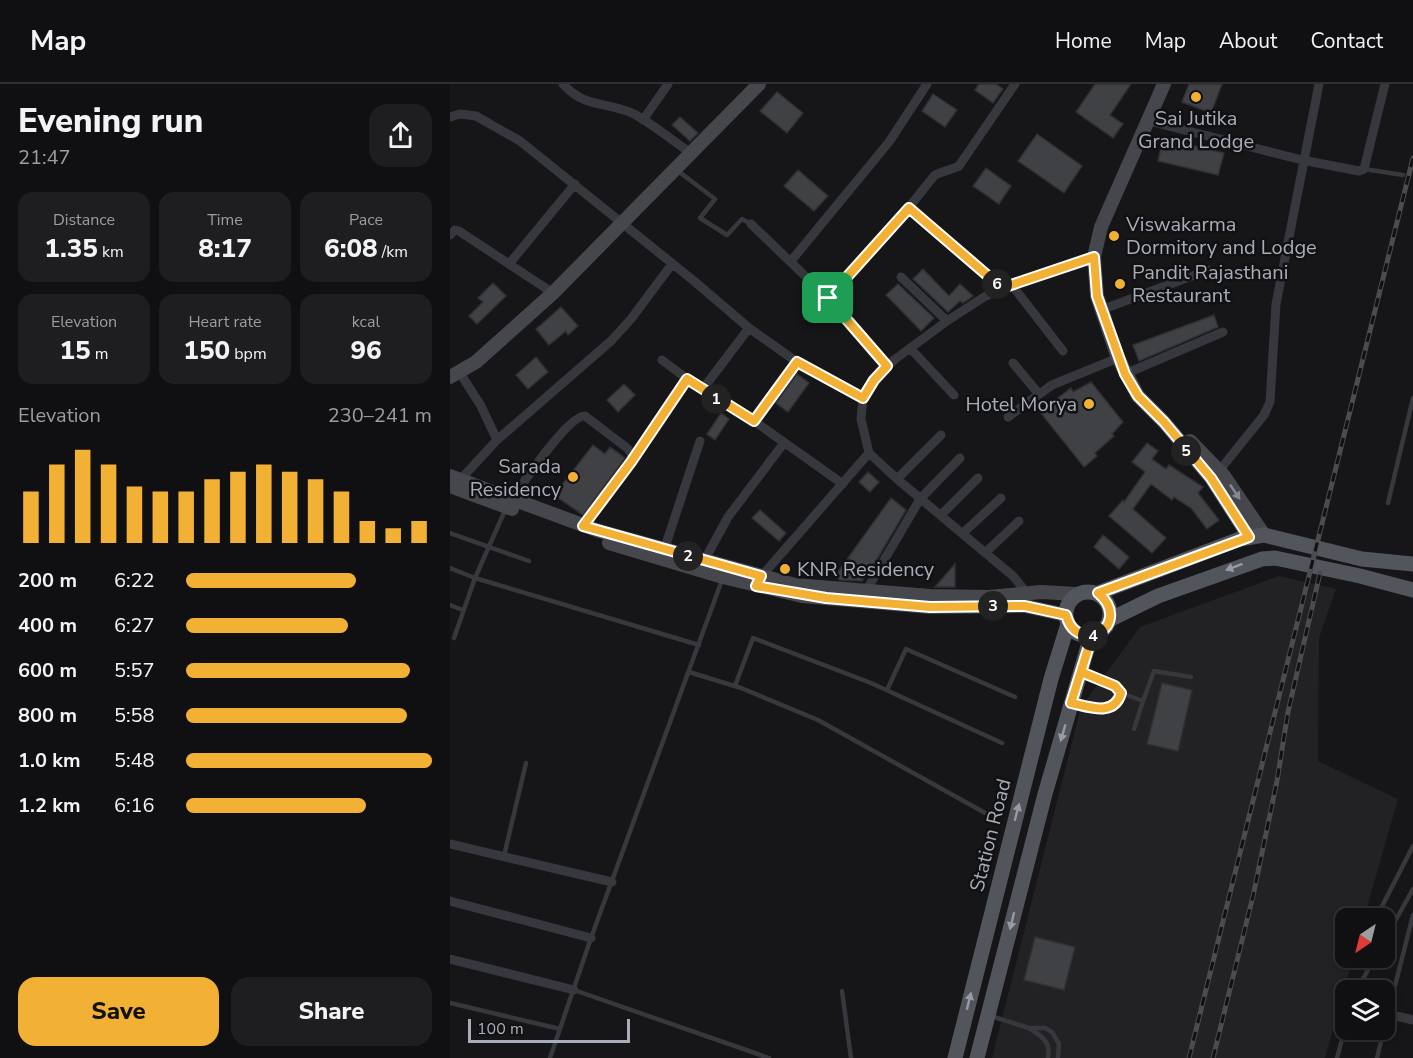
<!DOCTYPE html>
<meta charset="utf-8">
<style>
body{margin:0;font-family:"Nunito Sans",sans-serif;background:#1e1e20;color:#f1f3f6;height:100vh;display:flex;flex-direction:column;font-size:22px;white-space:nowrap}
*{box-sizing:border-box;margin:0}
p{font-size:20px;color:#9c9d9f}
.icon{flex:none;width:33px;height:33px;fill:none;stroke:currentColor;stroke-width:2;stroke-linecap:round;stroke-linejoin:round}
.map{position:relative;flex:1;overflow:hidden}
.panel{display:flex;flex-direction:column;background:#101012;width:450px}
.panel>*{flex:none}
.needle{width:39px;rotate:215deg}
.fabs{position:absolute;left:885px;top:824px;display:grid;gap:12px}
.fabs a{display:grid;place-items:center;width:60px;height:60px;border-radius:12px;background:#101012;box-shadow:0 3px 9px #0003,0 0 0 2px #303032;font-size:30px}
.scale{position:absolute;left:18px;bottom:15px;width:162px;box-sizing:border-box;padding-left:6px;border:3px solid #a8adb8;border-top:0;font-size:16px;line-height:21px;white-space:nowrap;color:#a8adb8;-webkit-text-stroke:4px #111113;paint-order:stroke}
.pin{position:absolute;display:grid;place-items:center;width:51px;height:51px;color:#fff;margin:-26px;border-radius:12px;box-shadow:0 3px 9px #0006}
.km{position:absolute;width:30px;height:30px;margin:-15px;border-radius:50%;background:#222;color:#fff;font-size:16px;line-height:30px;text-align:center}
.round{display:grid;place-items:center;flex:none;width:63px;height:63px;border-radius:18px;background:#1e1e20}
.summary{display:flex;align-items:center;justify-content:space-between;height:102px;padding:0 18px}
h1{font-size:33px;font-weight:800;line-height:45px}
.figures{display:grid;grid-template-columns:repeat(3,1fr);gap:9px;height:102px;padding:6px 18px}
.figures div{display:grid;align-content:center;border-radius:15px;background:#1e1e20;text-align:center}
.figures b{font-size:26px;font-weight:800}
.figures small{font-size:16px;font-weight:400}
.figures p{font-size:16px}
.chart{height:168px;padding:12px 18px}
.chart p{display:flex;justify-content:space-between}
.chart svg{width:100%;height:108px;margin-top:6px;stroke:#f2b134;stroke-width:6}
.primary-button{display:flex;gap:12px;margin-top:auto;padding:12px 18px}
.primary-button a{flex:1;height:69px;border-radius:18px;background:#f2b134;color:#111;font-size:24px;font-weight:800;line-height:69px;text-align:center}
.primary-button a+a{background:#1e1e20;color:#f1f3f6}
ul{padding:0 18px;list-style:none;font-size:20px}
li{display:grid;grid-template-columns:96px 72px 1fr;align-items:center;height:45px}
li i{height:15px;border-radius:8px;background:#f2b134}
header{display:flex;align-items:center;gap:36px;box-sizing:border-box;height:84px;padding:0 30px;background:#101012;border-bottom:2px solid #303032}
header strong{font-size:28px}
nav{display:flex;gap:33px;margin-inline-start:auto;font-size:21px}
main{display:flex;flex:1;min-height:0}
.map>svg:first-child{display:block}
</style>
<header>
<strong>Map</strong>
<nav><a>Home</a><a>Map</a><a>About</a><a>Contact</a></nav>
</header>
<main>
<section class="panel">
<div class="summary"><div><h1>Evening run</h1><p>21:47</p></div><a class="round"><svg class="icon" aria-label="share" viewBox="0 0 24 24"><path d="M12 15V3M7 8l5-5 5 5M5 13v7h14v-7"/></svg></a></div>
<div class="figures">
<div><p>Distance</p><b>1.35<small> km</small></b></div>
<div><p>Time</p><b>8:17</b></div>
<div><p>Pace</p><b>6:08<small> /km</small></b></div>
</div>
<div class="figures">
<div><p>Elevation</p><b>15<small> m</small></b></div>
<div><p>Heart rate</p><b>150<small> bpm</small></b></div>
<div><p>kcal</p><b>96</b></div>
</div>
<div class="chart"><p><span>Elevation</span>230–241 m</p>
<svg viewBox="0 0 160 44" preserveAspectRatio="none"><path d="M5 44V23M15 44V12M25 44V6M35 44V12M45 44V21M55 44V23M65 44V23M75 44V18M85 44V15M95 44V12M105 44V15M115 44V18M125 44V23M135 44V35M145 44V38M155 44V35"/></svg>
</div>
<ul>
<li><b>200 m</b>6:22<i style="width:69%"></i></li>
<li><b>400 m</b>6:27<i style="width:66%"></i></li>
<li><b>600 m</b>5:57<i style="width:91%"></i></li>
<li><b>800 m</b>5:58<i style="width:90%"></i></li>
<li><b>1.0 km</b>5:48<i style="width:100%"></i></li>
<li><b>1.2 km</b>6:16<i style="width:73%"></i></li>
</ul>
<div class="primary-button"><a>Save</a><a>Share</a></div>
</section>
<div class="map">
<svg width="963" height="974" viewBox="0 0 963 974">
<rect width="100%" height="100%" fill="#161618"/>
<!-- built -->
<path fill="#222225" d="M829 492 886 505 869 554 868 677 948 715 914 834H896V873H903L875 974H542L631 623 690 543Z"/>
<!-- building -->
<path fill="#404145" stroke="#303034" stroke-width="1.5" d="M529 0H546L553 5 543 19 525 6Z
M645 0H681L660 31 673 40 663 54 626 28Z
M739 0H772L761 29 732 18Z
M327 8 353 29 337 49 310 27Z
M483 10 507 26 495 43 472 27Z
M230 33 248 49 240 57 222 41Z
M587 50 632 82 614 109 568 77Z
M713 54 774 69 768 91 708 77Z
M536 84 561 102 549 120 523 102Z
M348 86 378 112 364 127 334 102Z
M473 185 499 212 510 200 523 212 513 219 510 217 498 228 463 195Z
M43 199 56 212 27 240 19 232 33 218 28 214Z
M448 200 484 234 471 247 436 211Z
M111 223 128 242 118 251 116 247 99 261 86 245Z
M764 231 768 243 689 277 683 261Z
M86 273 98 288 78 305 66 291Z
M347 290 359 299 338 328 326 319Z
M641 298 673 338 662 350 664 352 645 369 647 372 634 383 590 328 621 304 623 308Z
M174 300 185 311 168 328 157 316Z
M271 329 279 335 265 356 257 350Z
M697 359 708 367 702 375 716 385 719 381 753 403 748 409 769 436 757 445 741 424 724 413 722 416 701 400 683 425 716 454 702 469 659 432 673 416 674 418 695 388 682 378Z
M143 361 155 370 160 363 175 374 133 431 104 411Z
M418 388 429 398 420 408 409 398Z
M441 414 456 426 423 482 412 497 390 496 385 492Z
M310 426 336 449 329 457 302 434Z
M653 451 679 473 669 485 644 463Z
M505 480V503H485Z
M712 599 742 606 728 667 697 660Z
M585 853 625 863 614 906 574 896Z"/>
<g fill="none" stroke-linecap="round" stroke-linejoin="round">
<!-- lane -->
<path stroke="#37383d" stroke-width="4.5" d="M914 85 953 91
M228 87 265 115 250 134 277 151 292 135 301 140
M938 419 963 314
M0 449 79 477
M0 484 25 494 249 561
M0 521 13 526
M4 554 25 494 56 424
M239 588 291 604 368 636 537 730
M285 602 303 554 421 599 552 659
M437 606 456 565 565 613
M671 609 693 617 684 645
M693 617 704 587 741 593
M624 619C642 623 664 632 671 609L665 602 633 589
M54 772 76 679
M926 834 963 762
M934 857 963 805
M124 906 319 974
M907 906 925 873
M392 907 401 974
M0 919 110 945
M541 932 579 944H595L602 948 609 960 608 974
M579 944C592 952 601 958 598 974
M934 945 963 831
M100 974 141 854 272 496
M887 974 896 940
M927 974 934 945"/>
<!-- street -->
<path stroke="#37383d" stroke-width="9" d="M113 0C135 25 158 17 184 30 204 41 223 57 242 70
M0 33 10 30 26 32 70 57 244 197 299 244 347 278 413 314
M193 36 218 0
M699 37 852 76 909 87 914 85 915 81 935 0
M459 124 552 204
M301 140 378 214 437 282
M0 151 5 146 9 147 103 209
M341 177 439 58 477 0
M59 180 125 100
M451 193 497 237
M561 200 613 267
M378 214 448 137 484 92C492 86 500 87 509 82L565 0
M651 226 758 186
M460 264 504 311
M212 276 256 309 304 337 393 400
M563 279 588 309
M10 289 31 322 47 356 10 396
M675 290 773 248
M252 306 299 244
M558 333 602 301 668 274
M304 337 347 278
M47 356 161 257 181 235 222 180
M184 373 237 295
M769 387 814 331 820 318 826 220 869 0
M447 395 491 351
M60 419C70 403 118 331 135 332L177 364 184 373 133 442
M491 431 528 394
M513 449 551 414
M214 466 250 357
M536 468 569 437
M254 477 278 433 334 359
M310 494 419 369
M416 507 470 415 510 374
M576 508 563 492 447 395 419 369 411 335 413 314 424 296 444 276 497 237 534 213 561 200 644 173
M0 760 162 798
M0 817 141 854
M0 875 124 906
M938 930 963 936"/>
<!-- secondary -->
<path stroke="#45474d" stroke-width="14" d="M714 0 651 143 644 173 647 212 668 274 688 312 714 338 761 394 799 453
M0 293 26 278 103 209 309 0
M740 357 774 392 814 451
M0 392 149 447 345 501 480 512 538 513 591 508 626 510
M0 402 62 425
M159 459 273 493 352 512 480 523 575 522 616 531"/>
<!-- primary -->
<path stroke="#53555c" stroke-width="15" d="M616 530a22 22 0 1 1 44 0a22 22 0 1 1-44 0Z
M648 509 790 455 814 451 912 475 963 480
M661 535 708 512 812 475 825 474 910 492 963 506
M505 974 601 595 618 540
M527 974 595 710 641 552"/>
<defs>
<path id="rail" d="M739 974 963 74
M763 974 803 812 827 697 838 628 870 489"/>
</defs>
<!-- rail casing -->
<use href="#rail" stroke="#4a4c52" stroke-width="5"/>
<!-- rail -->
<use href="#rail" stroke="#111113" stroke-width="3" stroke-dasharray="9" stroke-linecap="butt"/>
</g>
<!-- one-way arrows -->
<defs><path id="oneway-solid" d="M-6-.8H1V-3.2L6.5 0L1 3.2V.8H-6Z" transform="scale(1.5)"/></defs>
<use fill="#858993" href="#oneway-solid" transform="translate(785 408) rotate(56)"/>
<g fill="#979ba6">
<use href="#oneway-solid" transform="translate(784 483) rotate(159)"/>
<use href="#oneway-solid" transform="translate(613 649) rotate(106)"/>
<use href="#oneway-solid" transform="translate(567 728) rotate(-75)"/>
<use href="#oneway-solid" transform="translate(562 837) rotate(104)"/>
<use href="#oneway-solid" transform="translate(519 917) rotate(-76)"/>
</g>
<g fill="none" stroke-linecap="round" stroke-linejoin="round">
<defs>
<path id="route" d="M378 214 437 282 424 296 413 314 347 278 304 337 237 295 181 378 133 442 311 492 306 502 376 514 480 523 575 522 616 531C620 545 627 551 642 552L631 588 665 602 671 609C664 633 640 623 621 619 628 597 635 574 642 552 664 545 666 524 648 509L799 453 761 394 714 338 688 312 675 290 647 212 644 173 552 204 459 124 378 214"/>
</defs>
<!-- route casing -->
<use href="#route" stroke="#fff" stroke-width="12"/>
<!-- route -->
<use href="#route" stroke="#f2b134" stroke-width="8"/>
</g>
<!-- markers -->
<g fill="#f2b134" stroke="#111113" stroke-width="2">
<circle cx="746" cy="13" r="6"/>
<circle cx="664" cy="152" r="6"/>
<circle cx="670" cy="200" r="6"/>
<circle cx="639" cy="320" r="6"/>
<circle cx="123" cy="393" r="6"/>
<circle cx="335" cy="485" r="6"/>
</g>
<g text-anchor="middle" stroke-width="5" stroke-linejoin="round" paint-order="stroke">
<!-- poi labels -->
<g font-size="20" fill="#a8adb8" stroke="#111113" text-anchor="start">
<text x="746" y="41" text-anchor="middle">Sai Jutika<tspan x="746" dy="23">Grand Lodge</tspan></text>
<text x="676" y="147">Viswakarma<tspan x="676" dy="23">Dormitory and Lodge</tspan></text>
<text x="682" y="195">Pandit Rajasthani<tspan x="682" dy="23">Restaurant</tspan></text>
<text x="627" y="327" text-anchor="end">Hotel Morya</text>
<text x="111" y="389" text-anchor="end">Sarada<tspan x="111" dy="23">Residency</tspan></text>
<text x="347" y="492">KNR Residency</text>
</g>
<!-- street labels -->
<g font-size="20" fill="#a8adb8" stroke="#111113">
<text transform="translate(540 751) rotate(-76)" y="7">Station Road</text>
</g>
</g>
</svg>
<div class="fabs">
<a><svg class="needle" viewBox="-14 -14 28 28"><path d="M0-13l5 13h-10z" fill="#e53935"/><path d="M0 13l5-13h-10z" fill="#9c9d9f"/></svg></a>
<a><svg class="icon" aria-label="layers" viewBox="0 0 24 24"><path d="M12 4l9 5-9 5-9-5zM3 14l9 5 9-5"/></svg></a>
</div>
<div class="scale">100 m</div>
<div class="pin" style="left:378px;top:214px;background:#1e9e55"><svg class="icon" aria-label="arrive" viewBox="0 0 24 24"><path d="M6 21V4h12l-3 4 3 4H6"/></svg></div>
<b class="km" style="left:266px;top:315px">1</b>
<b class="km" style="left:238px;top:472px">2</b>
<b class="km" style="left:543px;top:522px">3</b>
<b class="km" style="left:643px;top:552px">4</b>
<b class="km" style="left:736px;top:367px">5</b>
<b class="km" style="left:547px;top:200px">6</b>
</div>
</main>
